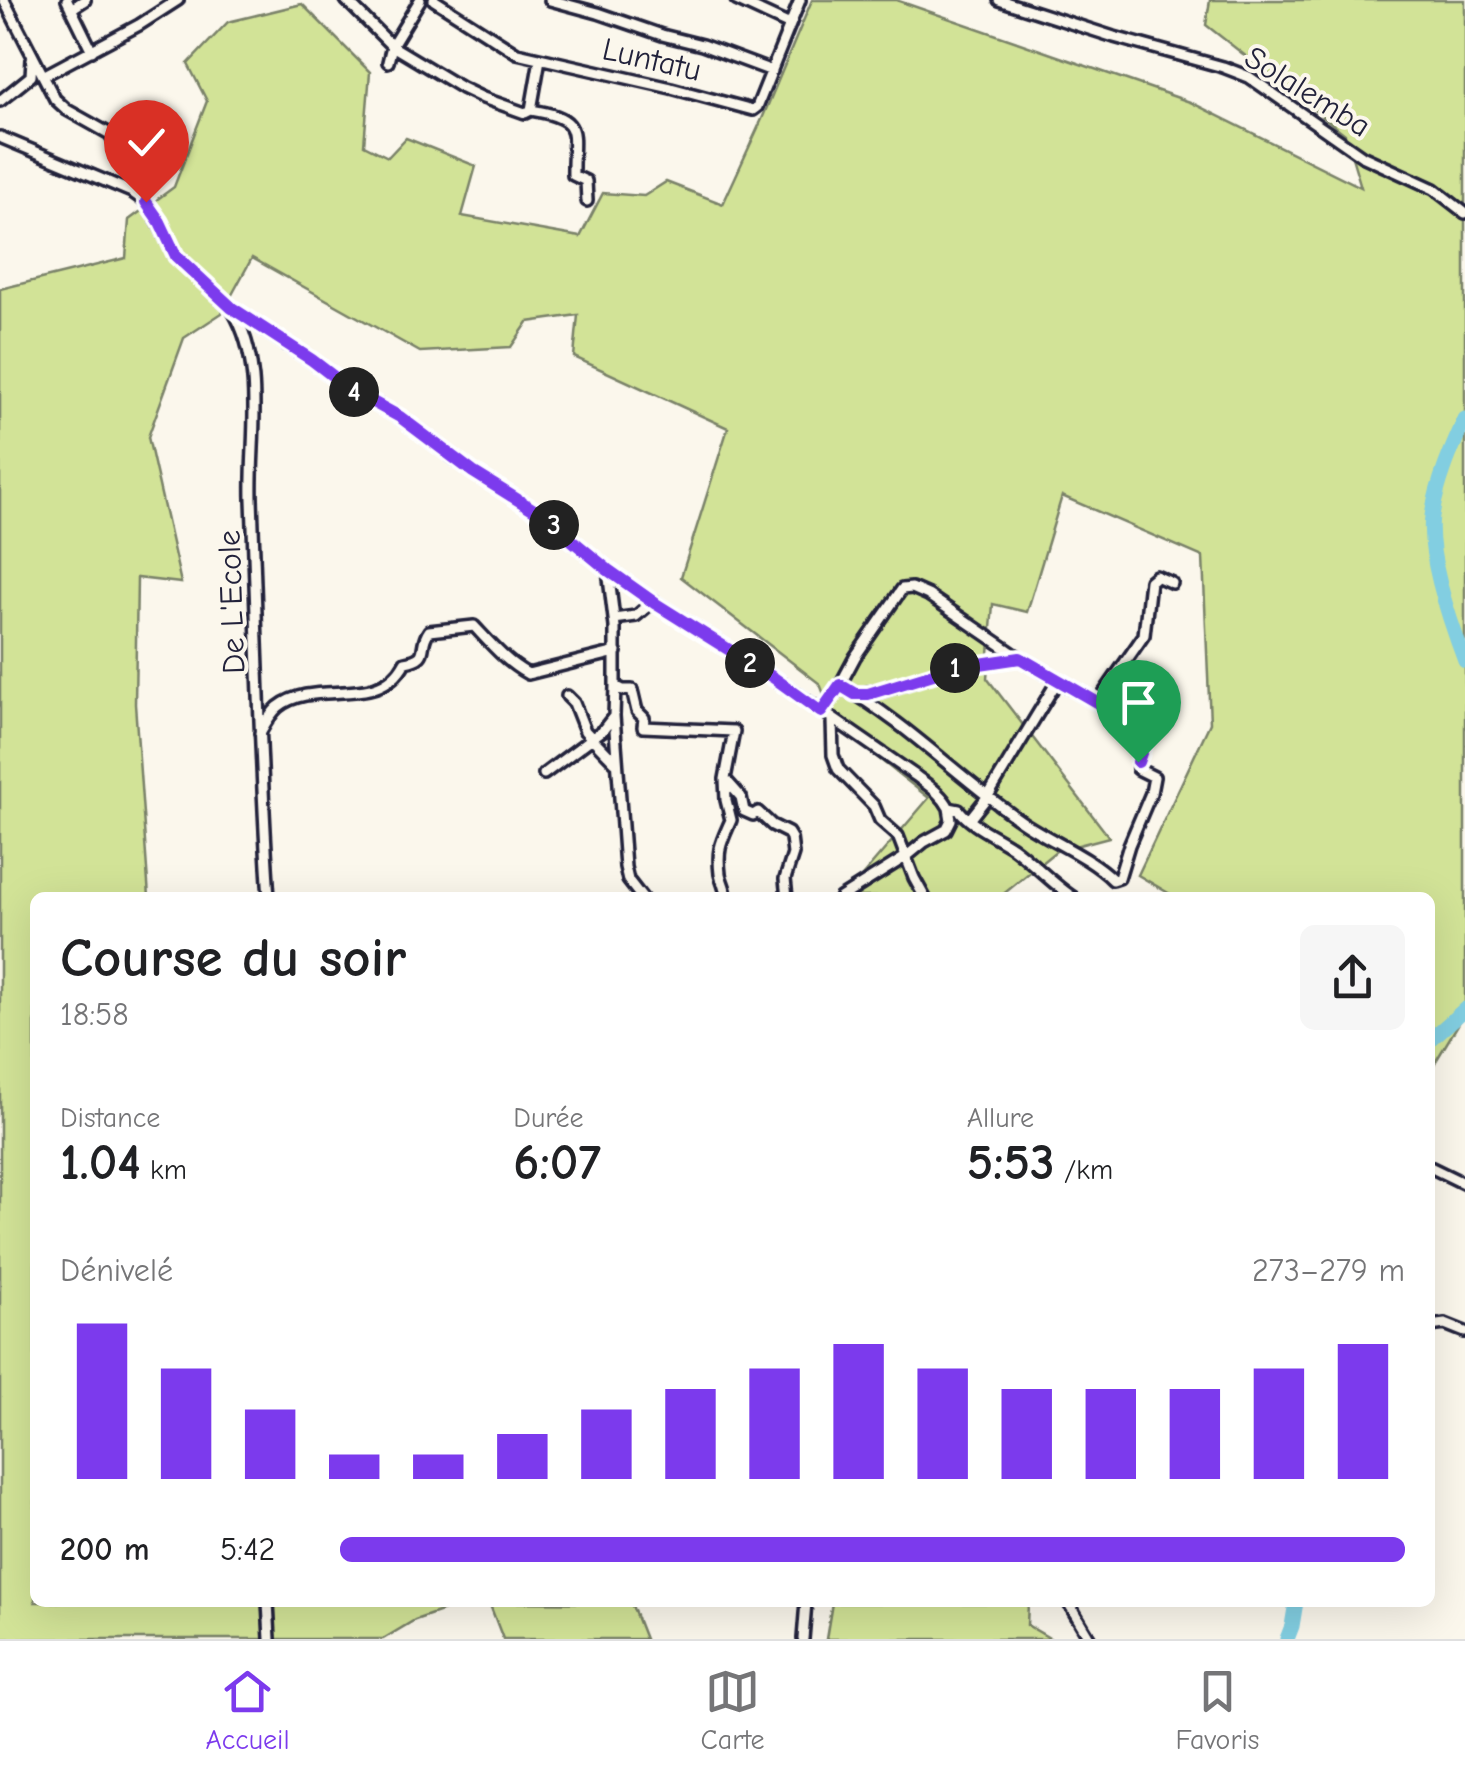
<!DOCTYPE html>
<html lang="fr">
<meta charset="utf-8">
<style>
body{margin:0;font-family:"Comic Neue",sans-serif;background:#f6f6f6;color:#202124;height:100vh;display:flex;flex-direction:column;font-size:38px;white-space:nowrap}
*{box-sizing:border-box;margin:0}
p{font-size:32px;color:#757577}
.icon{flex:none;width:55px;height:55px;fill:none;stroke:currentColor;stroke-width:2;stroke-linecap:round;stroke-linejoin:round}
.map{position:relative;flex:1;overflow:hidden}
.sheet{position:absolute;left:30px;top:892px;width:1405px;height:715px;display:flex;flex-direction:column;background:#fff;border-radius:15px;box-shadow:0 10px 40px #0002}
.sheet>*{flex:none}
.pin{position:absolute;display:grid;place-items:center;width:85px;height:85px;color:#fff;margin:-102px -42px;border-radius:50% 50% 50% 0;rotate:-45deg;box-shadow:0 0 10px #0007}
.pin .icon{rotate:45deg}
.km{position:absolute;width:50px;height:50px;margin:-25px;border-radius:50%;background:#222;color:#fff;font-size:28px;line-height:50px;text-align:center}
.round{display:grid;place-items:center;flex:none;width:105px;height:105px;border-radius:15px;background:#f6f6f6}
.summary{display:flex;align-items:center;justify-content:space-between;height:170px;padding:0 30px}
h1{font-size:55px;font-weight:800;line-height:75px}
.metrics{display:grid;grid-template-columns:repeat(3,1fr);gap:15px;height:170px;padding:10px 30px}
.metrics div{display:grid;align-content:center}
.metrics b{font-size:50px;font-weight:800}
.metrics small{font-size:28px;font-weight:400}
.metrics p{font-size:28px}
.chart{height:280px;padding:20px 30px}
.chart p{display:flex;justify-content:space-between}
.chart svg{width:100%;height:180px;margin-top:10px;stroke:#7c3aed;stroke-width:6}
ul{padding:0 30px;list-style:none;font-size:32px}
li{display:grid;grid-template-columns:160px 120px 1fr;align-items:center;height:75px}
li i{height:25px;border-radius:12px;background:#7c3aed}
.tab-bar{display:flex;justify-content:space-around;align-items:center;height:140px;border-top:2px solid #e0e0e0;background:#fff;font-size:28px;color:#757577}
.tab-bar a{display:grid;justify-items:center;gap:5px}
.tab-bar .current{color:#7c3aed}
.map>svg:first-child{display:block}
</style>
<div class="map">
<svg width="1465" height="1639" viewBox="0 0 1465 1639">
<rect width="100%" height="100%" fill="#fbf7ec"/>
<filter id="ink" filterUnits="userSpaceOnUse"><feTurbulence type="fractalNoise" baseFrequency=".01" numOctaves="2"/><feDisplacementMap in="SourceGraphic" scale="20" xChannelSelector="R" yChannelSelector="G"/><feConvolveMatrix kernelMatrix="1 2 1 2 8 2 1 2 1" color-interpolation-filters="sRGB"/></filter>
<g filter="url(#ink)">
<!-- green -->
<path fill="#d2e397" stroke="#7a8269" stroke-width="2.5" d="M812 0H896L1190 102 1361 187 1345 134 1206 25 1210 0H1465V1013L1430 1071V898L1167 897 1170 894 1138 875 1210 723 1203 557 1062 496 1027 612 993 604 987 678 1109 837 1056 851 1001 896 1006 897H844L929 798 836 725 820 684 681 577 728 428 574 357 578 315 528 322 511 347 420 352 252 258 222 313 184 338 148 437 181 583 137 578 135 704 149 897 35 898V1602L464 1603 415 1620 383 1639H0V289L126 258 129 220 174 187 207 101 188 64 228 22 302 4 370 72 364 145 388 157 406 138 476 166 462 216 580 237 603 193 644 196 666 182 723 204 762 119Z
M498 1602 631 1603 645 1639H503L490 1605Z
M832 1603H1028L1027 1625 1051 1639H826Z"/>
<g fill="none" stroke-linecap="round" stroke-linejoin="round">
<!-- river -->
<path stroke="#82cee1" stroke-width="15" d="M1465 419C1451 450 1437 482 1432 516 1427 555 1451 624 1465 661
M1430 1040 1465 1009
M1287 1639 1292 1626 1296 1602"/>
<defs>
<path id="street" d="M4 0 55 99 67 110 110 134 129 168 132 192
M67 0 92 51
M346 0 392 46 462 88 483 98 525 113 531 110 540 59
M434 0 517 53 671 88 753 110 757 107 800 0
M550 0 598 13 662 35 702 45 772 71
M736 0 790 25
M999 0 1114 37 1223 67 1249 77 1362 156 1434 189 1465 213
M71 9 85 0
M388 62 392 46 420 0
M43 76 139 25 178 0
M0 101 31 76 32 59
M531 110C585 119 572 131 573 175L586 181 587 201
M0 137 132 192 146 202 154 214 176 256 232 309 311 360 351 390 399 417 473 472 539 513 608 570 657 604 774 678 916 776C929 786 942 794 949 808L959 810C973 827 994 835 1012 847 1034 863 1051 883 1074 898
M233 311C266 367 250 438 252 499 257 632 260 765 269 898
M608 570 615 627V686L623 690H632L637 711 644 718 643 727 734 731 725 779 741 797 744 811 753 815 758 812 772 825 788 833 791 838 793 854 785 879 787 898
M614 619 636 616 649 605 657 604
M615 686 614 716 625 867 628 880 642 898
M858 694 885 690 953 668 1020 658
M567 696 574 703 585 731 615 762
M1097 703 1144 635 1150 581 1156 576 1172 583
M821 712 840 685C907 723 959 778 1021 821 1050 841 1089 856 1113 880L1119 878 1129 845 1151 793 1154 777 1138 769C1137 756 1146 745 1145 734L1097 703 1020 658 928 595 912 588 902 589 855 657 840 685
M832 720 833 755 838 769 874 806 880 820 898 836 914 878 925 898
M260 733C265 724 270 714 278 707 315 677 379 712 405 662 432 657 417 648 429 631L474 626C491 644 506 662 528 674L616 652
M544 774 603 730 614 716
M725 779 726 800 731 820C721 843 717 848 720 874 722 884 726 887 726 898
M969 820 988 796 1058 680
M840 898 907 856 924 842 946 830 951 820 949 808
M1430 1167 1465 1184
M1430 1326 1445 1324 1465 1332
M268 1602 270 1639
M1068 1602 1090 1639
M803 1639 806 1602"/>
</defs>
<!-- street casing -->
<use href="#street" stroke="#22223b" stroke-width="16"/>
<!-- street -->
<use href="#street" stroke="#fbf7ec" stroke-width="9"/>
</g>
</g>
<g fill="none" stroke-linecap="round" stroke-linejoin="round" filter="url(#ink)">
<defs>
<path id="route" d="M146 202 160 222 176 256 232 308 312 360 351 390 400 417 473 472 539 513 608 570 656 604 774 678 821 712 840 685 855 694H868L953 668 1020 658 1098 703 1144 734 1146 738 1138 762"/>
</defs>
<!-- route casing -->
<use href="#route" stroke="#fff" stroke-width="20"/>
<!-- route -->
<use href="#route" stroke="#7c3aed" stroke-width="12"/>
</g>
<g text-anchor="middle" stroke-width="8" stroke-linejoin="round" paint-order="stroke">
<!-- street labels -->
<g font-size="32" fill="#22223b" stroke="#fbf7ec">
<text transform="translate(652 59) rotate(13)" y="11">Luntatu</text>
<text transform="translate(1308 91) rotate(32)" y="11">Solalemba</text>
<text transform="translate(231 602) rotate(-92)" y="11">De L'Ecole</text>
</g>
</g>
</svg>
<div class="pin" style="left:1138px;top:762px;background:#1e9e55"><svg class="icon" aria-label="arrive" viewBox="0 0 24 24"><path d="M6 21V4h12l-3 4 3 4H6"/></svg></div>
<div class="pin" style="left:146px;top:202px;background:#d93025"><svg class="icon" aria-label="check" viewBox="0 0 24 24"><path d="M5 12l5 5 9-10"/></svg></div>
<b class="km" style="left:955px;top:668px">1</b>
<b class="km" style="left:750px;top:663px">2</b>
<b class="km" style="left:554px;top:525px">3</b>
<b class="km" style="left:354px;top:392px">4</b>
<section class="sheet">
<div class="summary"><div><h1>Course du soir</h1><p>18:58</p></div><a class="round"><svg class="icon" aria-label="share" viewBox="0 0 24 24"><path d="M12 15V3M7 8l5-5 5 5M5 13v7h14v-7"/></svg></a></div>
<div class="metrics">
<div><p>Distance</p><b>1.04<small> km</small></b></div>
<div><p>Durée</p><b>6:07</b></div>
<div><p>Allure</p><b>5:53<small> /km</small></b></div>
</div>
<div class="chart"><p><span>Dénivelé</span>273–279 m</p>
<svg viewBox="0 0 160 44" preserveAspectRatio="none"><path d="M5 44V6M15 44V17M25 44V27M35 44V38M45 44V38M55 44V33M65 44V27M75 44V22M85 44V17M95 44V11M105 44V17M115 44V22M125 44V22M135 44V22M145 44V17M155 44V11"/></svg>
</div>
<ul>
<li><b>200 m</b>5:42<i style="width:100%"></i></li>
</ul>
</section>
</div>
<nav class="tab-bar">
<a class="current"><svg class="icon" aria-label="home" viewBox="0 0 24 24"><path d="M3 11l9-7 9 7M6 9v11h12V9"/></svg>Accueil</a>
<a><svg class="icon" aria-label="map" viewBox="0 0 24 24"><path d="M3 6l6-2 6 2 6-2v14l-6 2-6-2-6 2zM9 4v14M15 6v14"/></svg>Carte</a>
<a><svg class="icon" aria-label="saved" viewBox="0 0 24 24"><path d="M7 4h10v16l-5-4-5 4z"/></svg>Favoris</a>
</nav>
